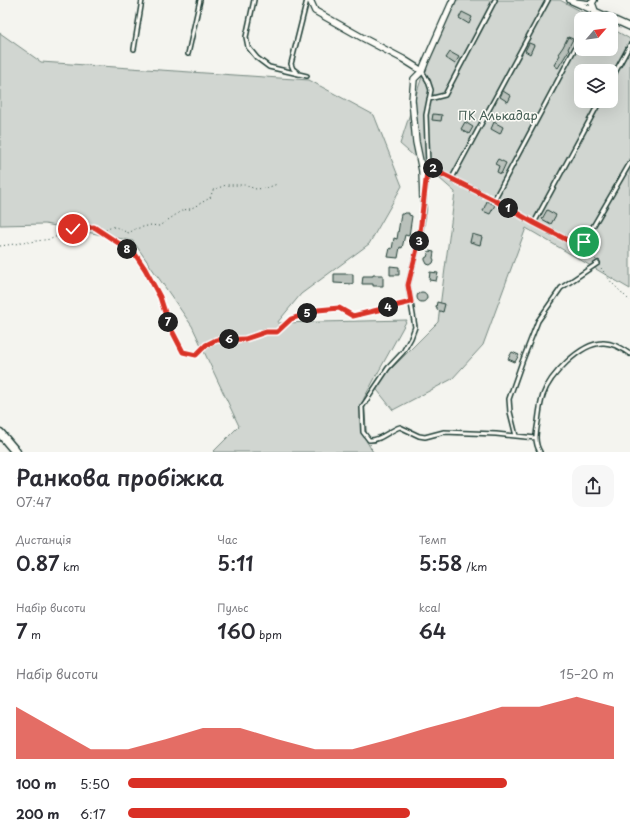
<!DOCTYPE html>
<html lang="uk">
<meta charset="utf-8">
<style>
body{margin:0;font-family:"Playpen Sans",sans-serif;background:#f7f7f7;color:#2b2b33;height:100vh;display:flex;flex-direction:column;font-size:15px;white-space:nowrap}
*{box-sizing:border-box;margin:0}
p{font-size:13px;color:#7c7c81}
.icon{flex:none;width:22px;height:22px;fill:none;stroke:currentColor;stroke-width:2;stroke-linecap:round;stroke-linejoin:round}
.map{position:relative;height:452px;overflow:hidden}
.drawer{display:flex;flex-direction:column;background:#fff;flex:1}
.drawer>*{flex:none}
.needle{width:26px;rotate:62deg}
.fabs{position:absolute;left:574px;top:12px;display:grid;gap:8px}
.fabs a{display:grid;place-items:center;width:44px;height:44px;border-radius:8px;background:#fff;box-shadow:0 4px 16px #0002;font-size:20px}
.pin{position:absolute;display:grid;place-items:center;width:34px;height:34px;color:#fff;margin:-17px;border:2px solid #fff;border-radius:50%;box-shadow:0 1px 4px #0007}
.km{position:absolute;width:20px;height:20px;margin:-10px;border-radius:50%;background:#222;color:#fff;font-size:11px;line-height:20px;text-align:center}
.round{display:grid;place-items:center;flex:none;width:42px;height:42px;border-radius:12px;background:#f7f7f7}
.summary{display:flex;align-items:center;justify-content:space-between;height:68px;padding:0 16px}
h1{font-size:22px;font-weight:600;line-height:30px}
.figures{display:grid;grid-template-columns:repeat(3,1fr);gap:6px;height:68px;padding:4px 16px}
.figures div{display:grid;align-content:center}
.figures b{font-size:20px;font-weight:600}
.figures small{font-size:11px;font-weight:400}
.figures p{font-size:11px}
.chart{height:112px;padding:8px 16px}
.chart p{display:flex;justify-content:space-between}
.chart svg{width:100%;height:72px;margin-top:4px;fill:#d93025;opacity:.7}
ul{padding:0 16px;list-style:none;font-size:13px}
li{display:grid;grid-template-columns:64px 48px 1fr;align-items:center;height:30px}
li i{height:10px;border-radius:5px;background:#d93025}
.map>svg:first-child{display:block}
</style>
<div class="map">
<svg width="630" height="452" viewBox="0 0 630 452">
<rect width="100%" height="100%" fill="#f4f4ef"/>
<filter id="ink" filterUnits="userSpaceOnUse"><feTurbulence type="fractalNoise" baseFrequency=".025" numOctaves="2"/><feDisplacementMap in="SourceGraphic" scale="8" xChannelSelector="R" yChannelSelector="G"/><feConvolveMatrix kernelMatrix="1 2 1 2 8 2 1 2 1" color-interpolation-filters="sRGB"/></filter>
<g filter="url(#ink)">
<!-- green -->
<path fill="#d1d6d1" stroke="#788a82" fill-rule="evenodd" d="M456 0H560L595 19H581V49H611V28L630 39V289L526 228 483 345 452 379 393 410 374 386 438 322 455 192 400 144 433 43ZM581 71H611V101H581Z
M0 33 41 62 309 80 374 115 402 186 369 244 301 294 277 323 407 320 364 398 367 442 373 452H213L239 426 192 326 133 241 45 224 0 225Z"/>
<!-- building -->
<path fill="#b9c1bb" stroke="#1f3d34" d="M462 12 472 17 469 24 459 18Z
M568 37 573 39 568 49 569 50 558 68 554 65 560 55 558 54 563 47Z
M529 43 534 45 530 54 525 51Z
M450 52 459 57 455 64 446 58Z
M503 91 511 96 508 102 500 97Z
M433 114 442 115 441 121 432 120Z
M465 122 473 127 469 134 461 129Z
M494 122 503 127 500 134 491 129Z
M498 159 506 163 501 174 497 172 499 166 495 164Z
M487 201 495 205 490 214 483 211Z
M547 210 556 215 551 224 542 219Z
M405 213H409V215L412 216 409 236 405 235 402 248 400 247 398 258 388 257 390 248 392 249 394 238 397 239 401 214H404Z
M472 234 482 237 480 245 470 242Z
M429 251 434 252 433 258 434 260 433 263 430 265 427 264 425 260V258L427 257Z
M390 266 399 267V275H390Z
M430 272 438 273 436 281 429 280Z
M334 274H353V284L334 283Z
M373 275H383V286H373V284H362L363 276H373Z
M417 297a5 5 0 1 1 10 0a5 5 0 1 1-10 0Z
M437 302 445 304 443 312 437 310V307H436Z
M512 352 519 355 515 362 508 359Z"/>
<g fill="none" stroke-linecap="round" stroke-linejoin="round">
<defs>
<path id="lane" d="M254 0 246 37 248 47 257 58 269 67 307 76
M576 1 592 3
M590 19 595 11
M134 49 142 0
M188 54 200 0
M422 71 428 81 431 90 426 115 427 141 428 163 434 170 494 200 534 223 569 241 578 243 584 242 630 163
M297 72 293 69 291 64 307 0
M611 80 630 45
M429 99 445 95 495 0
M452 178 548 0
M425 189 428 163
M423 200 424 209 419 241 408 285 415 327 411 338 403 352 388 368 362 407 363 432 369 440C380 441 390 430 400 427L419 436 425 437 444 432 496 434 536 438
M494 200 581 37
M534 223 600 101
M516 436 510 412 509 399 522 362 538 321 561 288 598 263
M540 452C534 442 536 433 538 422 539 414 540 404 543 395 550 375 580 344 602 343 612 342 622 349 630 354"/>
<path id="street" d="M310 0 315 11 363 38 403 59 422 71 414 79 412 100 416 142 422 171 423 200
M570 0 630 27
M594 0 592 3 595 11
M422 71 425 63 453 0"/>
<path id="secondary" d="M0 433 16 452"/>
</defs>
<!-- lane casing -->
<use href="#lane" stroke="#1f3d34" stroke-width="6"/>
<!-- street casing -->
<use href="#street" stroke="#1f3d34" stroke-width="8"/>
<!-- secondary casing -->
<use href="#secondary" stroke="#1f3d34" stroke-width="11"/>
<!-- path -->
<path stroke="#1f3d34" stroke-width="1" stroke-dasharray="1 3" stroke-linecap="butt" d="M102 232C118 223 114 228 129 233L135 229 151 225 159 226 183 210 190 209 210 198 213 190 226 185H244L256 189 267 188 277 184
M0 246 51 239 73 229 94 227 135 254 145 269 160 297 169 325 183 352 196 355 206 345 216 340 245 339 266 332H277L291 319 318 310 339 308 353 316 406 303
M586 246 596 260
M601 268 612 283 630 301
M370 444 372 452"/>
<!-- lane -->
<use href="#lane" stroke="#fdfcf7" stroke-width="3"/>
<!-- street -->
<use href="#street" stroke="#fdfcf7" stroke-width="5.5"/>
<!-- secondary -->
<use href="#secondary" stroke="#fdfcf7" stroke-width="8"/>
</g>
</g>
<g fill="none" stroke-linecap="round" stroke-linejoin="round" filter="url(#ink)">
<defs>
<path id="route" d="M73 229 94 227 135 254 145 269 160 297 169 325 183 352 196 355 206 345 216 340 245 339 266 332H277L291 319 318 310 339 308 353 316 411 302 408 285 419 241 428 163 434 170 494 200 534 223 569 241 578 243 584 242"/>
</defs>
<!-- route casing -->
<use href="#route" stroke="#fff" stroke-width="8"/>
<!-- route -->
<use href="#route" stroke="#d93025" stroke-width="5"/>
</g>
<g text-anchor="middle" stroke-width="3" stroke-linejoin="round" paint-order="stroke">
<!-- park labels -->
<g font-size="12" fill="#435c53" stroke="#fdfcf7">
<text x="498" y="120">ПК Алькадар</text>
</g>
</g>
</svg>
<div class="fabs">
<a><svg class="needle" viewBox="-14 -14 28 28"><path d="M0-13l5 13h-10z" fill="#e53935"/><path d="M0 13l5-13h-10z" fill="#7c7c81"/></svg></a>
<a><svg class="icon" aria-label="layers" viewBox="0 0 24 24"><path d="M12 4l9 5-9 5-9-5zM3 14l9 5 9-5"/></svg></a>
</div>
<div class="pin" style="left:584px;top:242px;background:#1e9e55"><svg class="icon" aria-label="arrive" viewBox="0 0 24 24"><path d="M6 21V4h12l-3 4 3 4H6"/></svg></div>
<div class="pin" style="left:73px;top:229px;background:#d93025"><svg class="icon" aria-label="check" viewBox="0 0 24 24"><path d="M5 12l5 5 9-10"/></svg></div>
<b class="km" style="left:508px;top:208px">1</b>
<b class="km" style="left:433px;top:168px">2</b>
<b class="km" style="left:419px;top:241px">3</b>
<b class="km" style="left:388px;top:307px">4</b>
<b class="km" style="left:307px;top:313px">5</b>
<b class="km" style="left:229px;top:339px">6</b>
<b class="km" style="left:168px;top:322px">7</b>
<b class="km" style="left:127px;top:249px">8</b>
</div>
<section class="drawer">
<div class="summary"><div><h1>Ранкова пробіжка</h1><p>07:47</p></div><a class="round"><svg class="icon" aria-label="share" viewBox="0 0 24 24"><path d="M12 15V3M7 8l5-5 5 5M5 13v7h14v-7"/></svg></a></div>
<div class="figures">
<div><p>Дистанція</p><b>0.87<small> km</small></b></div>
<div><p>Час</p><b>5:11</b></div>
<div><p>Темп</p><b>5:58<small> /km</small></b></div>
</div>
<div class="figures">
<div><p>Набір висоти</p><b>7<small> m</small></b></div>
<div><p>Пульс</p><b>160<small> bpm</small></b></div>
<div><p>kcal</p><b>64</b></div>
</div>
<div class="chart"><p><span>Набір висоти</span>15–20 m</p>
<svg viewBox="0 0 160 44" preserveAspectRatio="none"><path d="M0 44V12L10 25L20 38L30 38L40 32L50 25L60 25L70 32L80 38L90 38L100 32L110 25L120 19L130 12L140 12L150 6L160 12V44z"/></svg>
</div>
<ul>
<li><b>100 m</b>5:50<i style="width:78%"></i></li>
<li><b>200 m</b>6:17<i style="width:58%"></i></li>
</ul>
</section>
